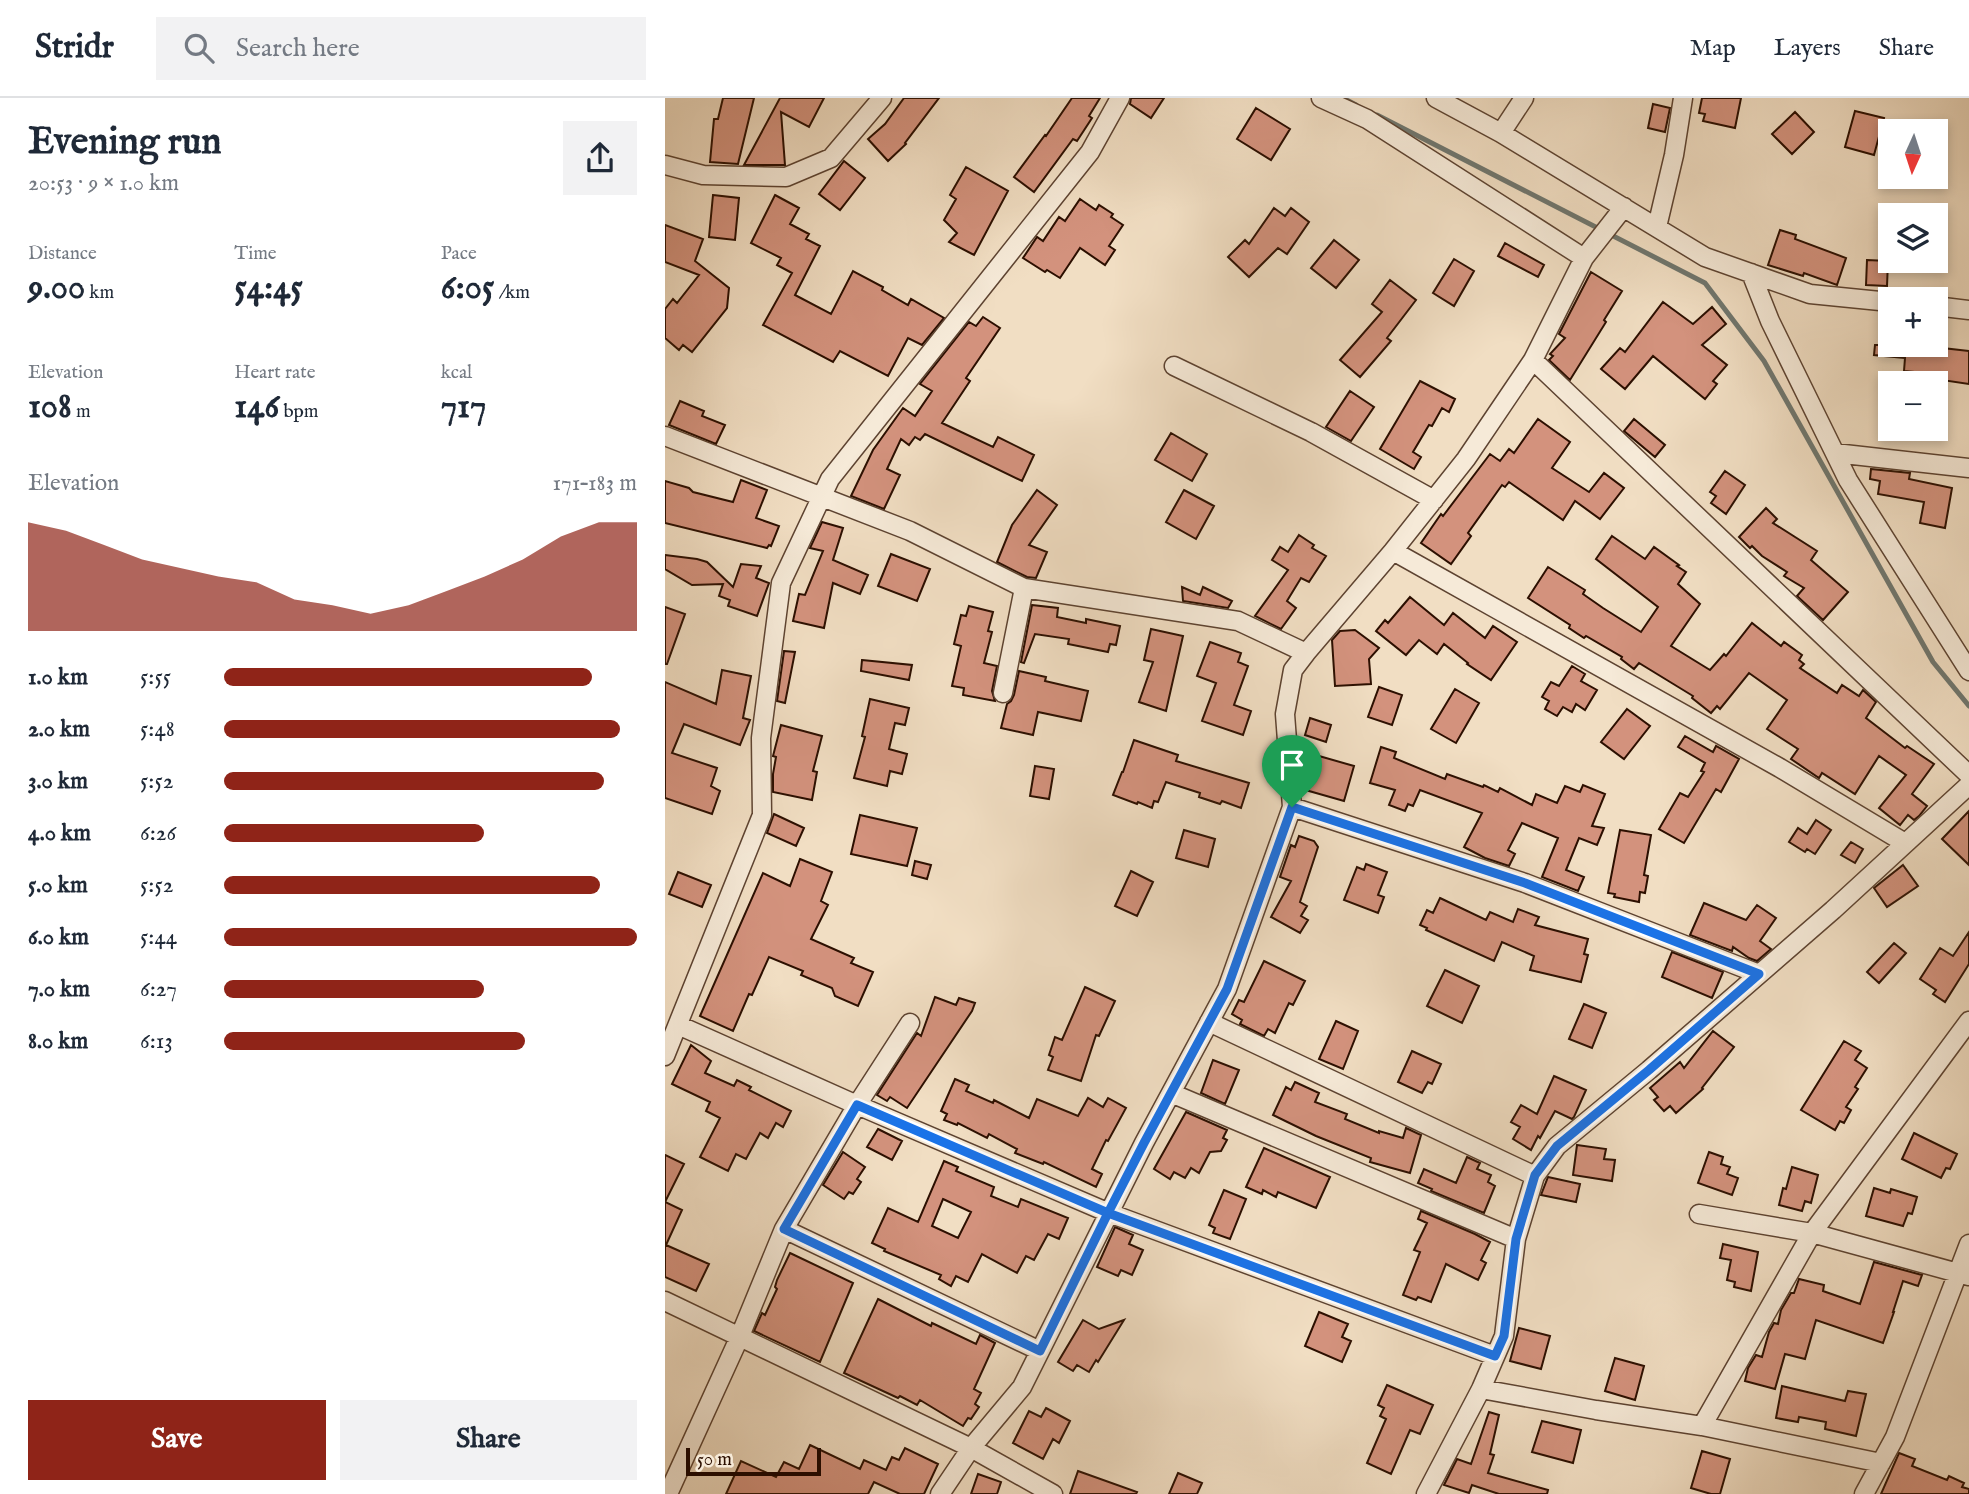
<!DOCTYPE html>
<meta charset="utf-8">
<style>
body{margin:0;font-family:"IM FELL English",serif;background:#f2f2f3;color:#1f2937;height:100vh;display:flex;flex-direction:column;font-size:26px;white-space:nowrap}
*{box-sizing:border-box;margin:0}
p{font-size:23px;color:#747a83}
.icon{flex:none;width:38px;height:38px;fill:none;stroke:currentColor;stroke-width:2;stroke-linecap:round;stroke-linejoin:round}
.map{position:relative;flex:1;overflow:hidden}
.side{display:flex;flex-direction:column;background:#fff;width:665px}
.side>*{flex:none}
.needle{width:46px;rotate:183deg}
.buttons{position:absolute;left:1213px;top:21px;display:grid;gap:14px}
.buttons a{display:grid;place-items:center;width:70px;height:70px;border-radius:0px;background:#fff;box-shadow:0 4px 10px #0003;font-size:35px}
.scale{position:absolute;left:21px;bottom:18px;width:135px;box-sizing:border-box;padding-left:7px;border:4px solid #2c0f00;border-top:0;font-size:19px;line-height:24px;white-space:nowrap;color:#2c0f00;-webkit-text-stroke:5px #f6ead8;paint-order:stroke}
.pin{position:absolute;display:grid;place-items:center;width:60px;height:60px;color:#fff;margin:-72px -30px;border-radius:50% 50% 50% 0;rotate:-45deg;box-shadow:0 0 7px #0007}
.pin .icon{rotate:45deg}
.round{display:grid;place-items:center;flex:none;width:74px;height:74px;border-radius:0px;background:#f2f2f3}
.summary{display:flex;align-items:center;justify-content:space-between;height:119px;padding:0 28px}
h1{font-size:38px;font-weight:800;line-height:52px}
.stats{display:grid;grid-template-columns:repeat(3,1fr);gap:10px;height:119px;padding:7px 28px}
.stats div{display:grid;align-content:center}
.stats b{font-size:35px;font-weight:800}
.stats small{font-size:19px;font-weight:400}
.stats p{font-size:19px}
.chart{height:196px;padding:14px 28px}
.chart p{display:flex;justify-content:space-between}
.chart svg{width:100%;height:126px;margin-top:7px;fill:#8f2418;opacity:.7}
.button{display:flex;gap:14px;margin-top:auto;padding:14px 28px}
.button a{flex:1;height:80px;border-radius:0px;background:#8f2418;color:#fff;font-size:28px;font-weight:800;line-height:80px;text-align:center}
.button a+a{background:#f2f2f3;color:#1f2937}
ul{padding:0 28px;list-style:none;font-size:23px}
li{display:grid;grid-template-columns:112px 84px 1fr;align-items:center;height:52px}
li i{height:18px;border-radius:9px;background:#8f2418}
header{display:flex;align-items:center;gap:42px;box-sizing:border-box;height:98px;padding:0 35px;background:#fff;border-bottom:2px solid #e0e1e3}
header strong{font-size:33px}
nav{display:flex;gap:38px;margin-inline-start:auto;font-size:24px}
.search{width:490px;height:63px;background:#f2f2f3;display:flex;align-items:center;gap:18px;box-sizing:border-box;padding:0 24px;border-radius:0px;color:#747a83;font-size:26px}
main{display:flex;flex:1;min-height:0}
.map>svg:first-child{display:block}
</style>
<header>
<strong>Stridr</strong>
<div class="search"><svg class="icon" aria-label="search" viewBox="0 0 24 24"><circle cx="10" cy="10" r="6"/><path d="M15 15l6 6"/></svg>Search here</div>
<nav><a>Map</a><a>Layers</a><a>Share</a></nav>
</header>
<main>
<section class="side">
<div class="summary"><div><h1>Evening run</h1><p>20:53 · 9 × 1.0 km</p></div><a class="round"><svg class="icon" aria-label="share" viewBox="0 0 24 24"><path d="M12 15V3M7 8l5-5 5 5M5 13v7h14v-7"/></svg></a></div>
<div class="stats">
<div><p>Distance</p><b>9.00<small> km</small></b></div>
<div><p>Time</p><b>54:45</b></div>
<div><p>Pace</p><b>6:05<small> /km</small></b></div>
</div>
<div class="stats">
<div><p>Elevation</p><b>108<small> m</small></b></div>
<div><p>Heart rate</p><b>146<small> bpm</small></b></div>
<div><p>kcal</p><b>717</b></div>
</div>
<div class="chart"><p><span>Elevation</span>171–183 m</p>
<svg viewBox="0 0 160 44" preserveAspectRatio="none"><path d="M0 44V6L10 9L20 14L30 19L40 22L50 25L60 27L70 33L80 35L90 38L100 35L110 30L120 25L130 19L140 11L150 6L160 6V44z"/></svg>
</div>
<ul>
<li><b>1.0 km</b>5:55<i style="width:89%"></i></li>
<li><b>2.0 km</b>5:48<i style="width:96%"></i></li>
<li><b>3.0 km</b>5:52<i style="width:92%"></i></li>
<li><b>4.0 km</b>6:26<i style="width:63%"></i></li>
<li><b>5.0 km</b>5:52<i style="width:91%"></i></li>
<li><b>6.0 km</b>5:44<i style="width:100%"></i></li>
<li><b>7.0 km</b>6:27<i style="width:63%"></i></li>
<li><b>8.0 km</b>6:13<i style="width:73%"></i></li>
</ul>
<div class="button"><a>Save</a><a>Share</a></div>
</section>
<div class="map">
<svg width="1304" height="1396" viewBox="0 0 1304 1396">
<rect width="100%" height="100%" fill="#f1dec3"/>
<filter id="stains"><feTurbulence type="fractalNoise" baseFrequency=".00286" numOctaves="4"/><feColorMatrix values="0 0 0 0 .2 0 0 0 0 .09 0 0 0 0 .02 0 0 0 .5 -.17"/></filter>
<radialGradient id="worn" r=".72"><stop offset=".6" stop-color="#630" stop-opacity="0"/><stop offset="1" stop-color="#630" stop-opacity=".3"/></radialGradient>
<g fill="none" stroke-linecap="round" stroke-linejoin="round">
<!-- stream -->
<path stroke="#6f766e" stroke-width="5" d="M678 0 691 7
M712 17 1040 185 1099 263 1268 564 1304 608"/>
</g>
<!-- building -->
<path fill="#d3927d" stroke="#2c0f00" stroke-width="2" fill-rule="evenodd" d="M58 0H89L73 66 45 64 49 21H53Z
M115 0H159L144 29 116 14 120 67H79Z
M239 0H274L240 45 241 46 223 63 203 41 220 26Z
M407 0H435L424 18 427 20 412 43 408 41 369 94 349 79 380 37 381 38Z
M466 0H499L486 20 465 6Z
M1037 0H1076L1070 30 1038 23 1040 16 1034 15Z
M988 6 1005 10 1000 34 983 30Z
M591 10 625 31 606 62 572 41Z
M1190 13 1219 20 1209 57 1180 49Z
M1130 14 1149 34 1127 56 1107 36Z
M179 63 200 80 175 112 154 96Z
M301 69 343 93 309 157 284 144 292 135 279 122 291 101 285 97Z
M48 97 74 100 70 142 44 139Z
M110 97 134 110 125 126 144 136 141 141 155 148 130 197 166 216 188 173 218 189 217 192 243 207 246 201 279 220 257 247 243 240 223 278 175 253 168 264 98 227 127 175 112 167 116 160 86 145Z
M415 101 431 112 434 107 448 116 446 119 458 127 444 148 450 152 440 167 415 150 395 180 382 172 380 174 358 160 372 139 378 143 394 119 400 123Z
M609 110 620 118 626 110 644 124 622 156 613 150 584 179 563 159 580 142 584 146Z
M0 127 38 141 30 163 64 190 62 210 27 254 18 247 14 252 0 240V211L8 201 12 205 34 177 0 164Z
M1115 132 1131 137 1130 141 1181 160 1172 187 1139 175 1138 178 1103 167Z
M669 142 694 162 671 190 646 170Z
M840 145 879 167 873 179 833 158Z
M789 161 809 173 789 208 768 195Z
M1202 162 1223 163 1222 188 1201 187Z
M926 174 957 193 939 222 941 224 905 282 884 262 888 258 885 256 900 240 894 236Z
M725 182 751 202 722 240 726 243 695 279 675 262 717 214 707 206Z
M998 204 1028 226 1047 209 1061 226 1037 247 1062 267 1048 283 1052 286 1040 301 988 258 960 291 936 271 955 250 960 254Z
M318 219 335 230 301 280 305 283 277 325 328 349 333 339 369 357 357 383 260 336 255 342 250 339 244 347 236 341 222 371 235 377 219 411 186 398 208 352 238 310 250 318 267 293 255 286 304 224 311 228Z
M1210 247H1269V249L1304 253V286L1270 281V276L1239 273 1240 260 1209 257Z
M755 283 790 301 784 314 777 310 767 328 764 327 748 354 756 359 749 371 715 351Z
M685 293 709 309 686 343 661 329Z
M15 303 39 313 37 318 60 327 51 346 4 327Z
M873 321 905 344 887 370 924 394 939 375 959 390 935 421 910 403 898 422 844 384 840 389 837 387 803 435 806 438 786 466 756 445 776 416 778 418 825 356 835 363 844 351 849 355Z
M969 321 1000 347 990 359 959 333Z
M506 335 542 356 527 383 490 362Z
M1206 371 1245 375 1244 381 1287 390 1280 430 1255 425 1259 404 1213 396 1215 383 1205 381Z
M1060 373 1080 387 1061 416 1046 405 1051 398 1045 394Z
M76 382 102 392 91 420 114 428 106 448 104 447 102 450 0 425V383L24 390 28 394 68 404Z
M372 392 392 407 364 447 382 454 371 480 362 479 332 464 347 427Z
M519 392 549 408 531 441 501 424Z
M1101 410 1112 421 1108 425 1152 453 1146 462 1183 494 1158 522 1132 498 1139 490 1119 478 1122 474 1097 458 1087 448 1085 450 1074 439Z
M157 424 178 430 168 462 203 477 195 496 168 485 159 530 128 523 134 496 140 497 158 453 145 450Z
M634 437 649 447 647 450 661 458 644 484 636 480 622 503 631 510 616 531 590 518 623 472 607 462 615 449 623 454Z
M947 438 980 461 989 449 1014 467 1012 468 1021 474 1013 486 1035 506 1006 548 1045 572 1059 556 1061 558 1087 525 1116 548 1119 544 1137 557 1134 562 1139 566 1135 570 1172 595 1177 587 1194 598 1198 592 1211 604 1201 620 1240 650 1242 648 1269 666 1247 696 1262 708 1254 718 1249 722 1243 717 1235 727 1214 710 1241 677 1214 658 1190 696 1157 675 1154 680 1126 661 1133 651 1102 631 1122 602 1084 575 1055 611 1052 608 1046 615 1027 600 1028 598 974 565 969 571 956 561 957 559 921 538 919 540 904 530 905 527 863 500 883 469 920 492 918 496 938 510 976 534 993 509 931 461Z
M226 456 265 471 252 503 213 488Z
M0 457 32 461 42 464 68 489 76 466 96 468 91 480 104 485 92 518 63 508 65 502 54 498 58 486 27 487 0 471Z
M517 489 535 497 538 489 567 503 563 510 518 503Z
M745 499 779 527 788 515 820 540 828 528 852 544 826 582 802 566 803 565 779 546 772 556 754 542 741 557 711 533 720 522 723 525Z
M367 507 393 510 392 519 421 525V521L455 528 451 547 445 546 443 554 403 546 404 541 370 536 359 565 356 564Z
M304 508 328 514 323 533 327 534 319 565 332 568 327 593 330 603 298 597 299 590 287 588 296 548 289 546 296 517 301 518Z
M0 509 20 516 2 566H0Z
M486 531 518 538 501 613 474 604 488 564 479 562Z
M690 532 714 550 704 561 706 586 670 588 667 542 675 533Z
M545 544 576 555 573 564 583 568 569 607 586 613 578 637 537 623 551 585 532 578Z
M119 553 130 554 120 605 112 603Z
M197 562 247 567 244 582 196 573Z
M907 568 920 576 916 583 932 592 920 612 911 606 907 614 898 609 892 618 880 611 884 603 877 599 886 584 894 588Z
M57 572 86 578 78 620 85 622 75 647 19 626 7 655 52 670 46 688 55 693 47 716 0 700V584L51 606Z
M354 573 381 579 380 583 423 593 416 623 373 614 368 637 336 630 342 606 346 603 349 597Z
M714 589 737 597 727 627 703 619Z
M790 591 814 605 791 645 766 631Z
M205 601 244 610 240 627 230 625 224 651 242 656 237 676 225 673 222 688 189 680 200 639 197 638Z
M962 611 985 628 959 661 936 644Z
M645 620 666 627 661 644 640 637Z
M116 627 157 638 148 673 152 674 147 702 108 694V676L111 659 108 658Z
M1020 638 1048 654 1051 648 1074 661 1056 694 1051 691 1019 745 994 731 1015 695 1023 699 1039 674 1036 673 1040 665 1013 649Z
M469 642 513 657 511 663 584 685 576 710 557 703 555 706 534 699 535 695 501 684 493 704 489 703 487 710 473 704 472 706 448 697 457 674H458Z
M716 649 731 654 729 660 780 681 782 676 818 689 819 687 833 694 835 690 867 707 871 696 892 705 900 688 915 694 918 687 940 696 927 728 939 730 932 747 914 740 901 772 919 779 913 793 877 779 893 740 857 725 843 752 850 756 844 768 820 760 799 749 817 715 755 692 748 708 743 706 740 713 724 707 730 692 705 685Z
M647 656 689 668 679 703 637 691Z
M370 668 389 671 384 701 365 698Z
M1304 713V767L1277 741Z
M109 716 139 730 131 748 102 735Z
M195 717 252 730 242 768 186 756Z
M1151 722 1166 732 1150 756 1142 751 1140 754 1124 744 1133 730 1142 736Z
M519 732 550 741 543 769 511 760Z
M955 732 986 737 979 777 983 778 980 795 975 794 974 804 949 799 950 796 943 795Z
M634 738 649 743 653 749 635 804 642 808 636 818 643 822 635 835 606 819 626 783 615 779 626 747 630 749Z
M1186 744 1198 751 1190 765 1176 757Z
M135 761 167 774 156 803 163 807 146 841 189 860 186 865 208 874 193 908 170 898 167 890 136 877 138 873 104 859 87 897 84 896 68 933 35 918 98 775 125 788Z
M250 763 266 767 262 781 247 777Z
M701 766 722 774 713 797 719 799 713 815 679 802 692 769 699 772Z
M1238 767 1253 788 1222 809 1209 790Z
M466 773 488 784 472 818 450 808Z
M13 774 46 787 37 809 4 796Z
M775 800 821 822 825 814 848 824 853 811 874 819 870 827 923 841 919 856 923 857 916 884 865 872 869 858 837 844 829 863 761 832 762 830 755 827 762 812 768 815Z
M1039 805 1081 822 1092 807 1111 820 1095 843 1106 851 1092 863 1084 860 1068 849 1067 853 1025 837Z
M1304 834V866L1280 904 1268 896 1271 892 1255 881 1275 850 1288 858Z
M1229 845 1241 855 1214 885 1202 874Z
M1007 854 1058 874 1047 900 997 879Z
M599 863 640 883 628 907 624 905 610 935 603 931 599 938 575 926 577 922 567 916 574 902 579 904Z
M780 872 814 888 797 925 762 908Z
M420 889 450 903 434 938 431 937 416 983 383 972 388 959 384 957 390 939 397 942Z
M270 899 291 907 294 900 310 905 307 913 242 1010 225 999 222 1003 212 997 252 935 256 938Z
M919 906 941 915 927 950 904 941Z
M671 923 693 933 678 971 654 961Z
M1048 933 1069 949 1037 990 1038 991 1011 1015 1005 1008 999 1013 989 1002 993 999 985 990 1015 964 1019 970Z
M1179 943 1196 953 1190 962 1202 970 1190 989 1193 991 1181 1009 1186 1012 1179 1025 1175 1023 1170 1032 1136 1012Z
M26 947 46 963 40 975 69 988 72 982 86 989 84 992 126 1013 118 1029 111 1025 103 1040 95 1035 81 1061 71 1056 63 1073 35 1059 55 1020 41 1013 45 1004 7 986Z
M747 953 776 966 767 986 763 984 757 995 733 984Z
M548 962 574 972 560 1006 536 995Z
M889 978 921 992 909 1019 907 1021 890 1013 875 1040 873 1038 866 1052 848 1041 855 1029 846 1024 856 1007 872 1016Z
M290 981 304 987 301 993 328 1005 329 1002 364 1020 372 1001 413 1018 423 1000 438 1009 443 1000 461 1010 443 1043 441 1042 427 1071 437 1076 431 1089 379 1064 378 1066 350 1055 352 1051 324 1036 322 1040 293 1025 292 1027 279 1022 282 1016 276 1013Z
M630 984 654 995 650 1004 682 1016 680 1021 714 1035V1033L738 1040 741 1030 756 1037 745 1075 705 1064 706 1060 651 1038 608 1017 621 989 626 992Z
M521 1014 562 1032 558 1040 562 1042 556 1053 545 1054 534 1075 526 1070 520 1080 509 1074 505 1081 489 1071Z
M213 1031 237 1043 227 1062 202 1049Z
M1249 1035 1292 1056 1285 1071 1281 1070 1276 1080 1237 1061Z
M912 1047 941 1051 939 1061 950 1062 947 1083 908 1077Z
M599 1050 665 1079 651 1110 613 1094 611 1099 598 1092 597 1096 581 1089Z
M178 1054 200 1069 192 1081 196 1084 188 1096 184 1094 179 1101 158 1087Z
M1044 1054 1058 1059 1056 1066 1065 1069 1062 1076 1073 1080 1067 1097 1033 1085Z
M0 1057 19 1066 0 1104 17 1112 1 1147 44 1166 31 1193 0 1179Z
M802 1059 815 1065 812 1071 826 1077 823 1084 830 1088 819 1115 766 1093 767 1091 753 1085 759 1071 791 1085Z
M279 1063 293 1069 291 1073 329 1089 326 1098 353 1109 356 1101 403 1120 394 1141 383 1136 369 1162 361 1158 352 1175 317 1156 303 1184 291 1178 286 1188 274 1181 276 1177 219 1153 220 1151 207 1145 223 1110 253 1124ZM278 1101 306 1114 293 1140 267 1128Z
M1127 1069 1153 1077 1146 1105 1140 1103 1137 1113 1114 1107 1118 1090 1121 1091Z
M883 1079 915 1086 911 1104 876 1097Z
M1209 1090 1225 1095 1226 1091 1252 1099 1247 1116 1243 1115 1238 1128 1201 1118Z
M559 1092 581 1101 565 1141 548 1135 550 1130 544 1127Z
M756 1113 810 1136 825 1144 816 1162 821 1165 813 1182 781 1166 766 1204 753 1199 751 1202 738 1197 755 1154 749 1152 762 1125 753 1121Z
M450 1129 468 1137 464 1146 478 1152 467 1177 456 1172 453 1178 432 1169Z
M1058 1146 1093 1154 1086 1193 1069 1189 1070 1184 1062 1182 1066 1162 1055 1160Z
M125 1155 188 1185 155 1264 89 1233 97 1215 100 1217 112 1191 110 1189 112 1182Z
M1209 1164 1257 1177 1253 1188 1238 1183 1228 1214H1229L1218 1245 1151 1222 1140 1261 1120 1256 1110 1291 1080 1283 1083 1270 1091 1257 1097 1259 1104 1234 1109 1225 1113 1226 1116 1212 1126 1195H1129L1134 1181 1159 1187 1158 1193 1195 1206Z
M213 1201 266 1228 267 1225 311 1246 315 1237 330 1245 309 1291 316 1295 310 1306 314 1309 306 1321 303 1320 298 1328 255 1302 252 1307 235 1298 233 1300 179 1275Z
M654 1214 683 1226 677 1239 686 1243 677 1264 640 1248Z
M418 1222 434 1231 459 1222 433 1264 431 1262 424 1274 412 1267 408 1273 393 1264Z
M854 1230 885 1238 876 1271 845 1263Z
M950 1260 979 1268 970 1302 940 1293Z
M722 1287 768 1307 755 1336 745 1332 726 1376 702 1365 721 1321 715 1318 719 1310 713 1307Z
M1117 1288 1180 1303 1183 1293 1201 1296 1191 1338 1160 1331 1161 1324 1134 1319 1133 1324 1111 1320Z
M381 1310 405 1323 394 1345 388 1341 378 1361 348 1345 364 1313 376 1319Z
M824 1314 834 1317 825 1356 829 1357 823 1375 883 1392 882 1396H834L807 1387 804 1395 779 1387 792 1361 806 1366Z
M877 1323 916 1332 908 1365 867 1354Z
M145 1347 195 1371 199 1362 221 1372 227 1359 234 1362 240 1350 273 1366 259 1396H235L209 1384 203 1396H61L76 1363 111 1379 119 1364 134 1371Z
M1037 1353 1065 1361 1055 1396H1046L1026 1390Z
M1234 1355 1250 1361 1247 1368 1282 1382 1284 1378 1299 1385 1297 1389 1304 1391V1396H1216Z
M413 1373 472 1394 471 1396H405Z
M513 1375 537 1385 532 1396H504Z
M313 1376 336 1384 332 1396H306Z"/>
<g fill="none" stroke-linecap="round" stroke-linejoin="round">
<defs>
<path id="minor" d="M656 0 702 21 919 160
M771 0 836 35 1040 159 1145 196 1225 204
M836 35 859 0
M0 67 38 77 121 79 166 60 217 0
M992 129 1009 57 1018 0
M1086 175 1105 223 1183 382 1304 573
M1270 208 1304 212
M868 262 1304 677
M509 268 646 334 769 402
M0 338 245 433 359 490 573 523 641 555
M1170 355 1304 370
M728 453 1115 670 1240 745
M338 595 359 490
M627 709 860 785 1094 876
M544 924 870 1078
M13 927 192 1007 444 1115 830 1258
M0 958 97 717 96 640 116 485 165 381 425 54 455 0
M506 995 851 1141
M1034 1116 1147 1135 1304 1178
M119 1131 375 1253
M0 1203 306 1350 388 1396
M816 1291 931 1312 1037 1328 1216 1365
M1037 1328 1147 1135 1304 923
M3 1396 75 1238 119 1131 192 1007 245 925
M275 1396 306 1350 357 1289 479 1045 562 891 627 709 620 616 628 572 641 555 728 453 801 361 868 262 919 160 959 109
M761 1396 816 1291 839 1238 851 1141 870 1078 892 1048 984 972 1168 812 1304 687
M1199 1396 1230 1339 1304 1146"/>
</defs>
<!-- minor casing -->
<use href="#minor" stroke="#5d4331" stroke-width="21"/>
<!-- minor -->
<use href="#minor" stroke="#f6ead8" stroke-width="18"/>
</g>
<g fill="none" stroke-linecap="round" stroke-linejoin="round">
<defs>
<path id="route" d="M627 709 562 891 479 1045 443 1115 192 1007 119 1131 375 1253 443 1115 830 1258 839 1238 851 1141 870 1077 892 1048 984 972 1094 876 860 785 627 709"/>
</defs>
<!-- route casing -->
<use href="#route" stroke="#fff" stroke-width="14"/>
<!-- route -->
<use href="#route" stroke="#1a73e8" stroke-width="9"/>
</g>
<rect width="100%" height="100%" filter="url(#stains)"/>
<rect width="100%" height="100%" fill="url(#worn)"/>
</svg>
<div class="buttons">
<a><svg class="needle" viewBox="-14 -14 28 28"><path d="M0-13l5 13h-10z" fill="#e53935"/><path d="M0 13l5-13h-10z" fill="#747a83"/></svg></a>
<a><svg class="icon" aria-label="layers" viewBox="0 0 24 24"><path d="M12 4l9 5-9 5-9-5zM3 14l9 5 9-5"/></svg></a>
<a>+</a>
<a>−</a>
</div>
<div class="scale">50 m</div>
<div class="pin" style="left:627px;top:709px;background:#1e9e55"><svg class="icon" aria-label="arrive" viewBox="0 0 24 24"><path d="M6 21V4h12l-3 4 3 4H6"/></svg></div>
</div>
</main>
